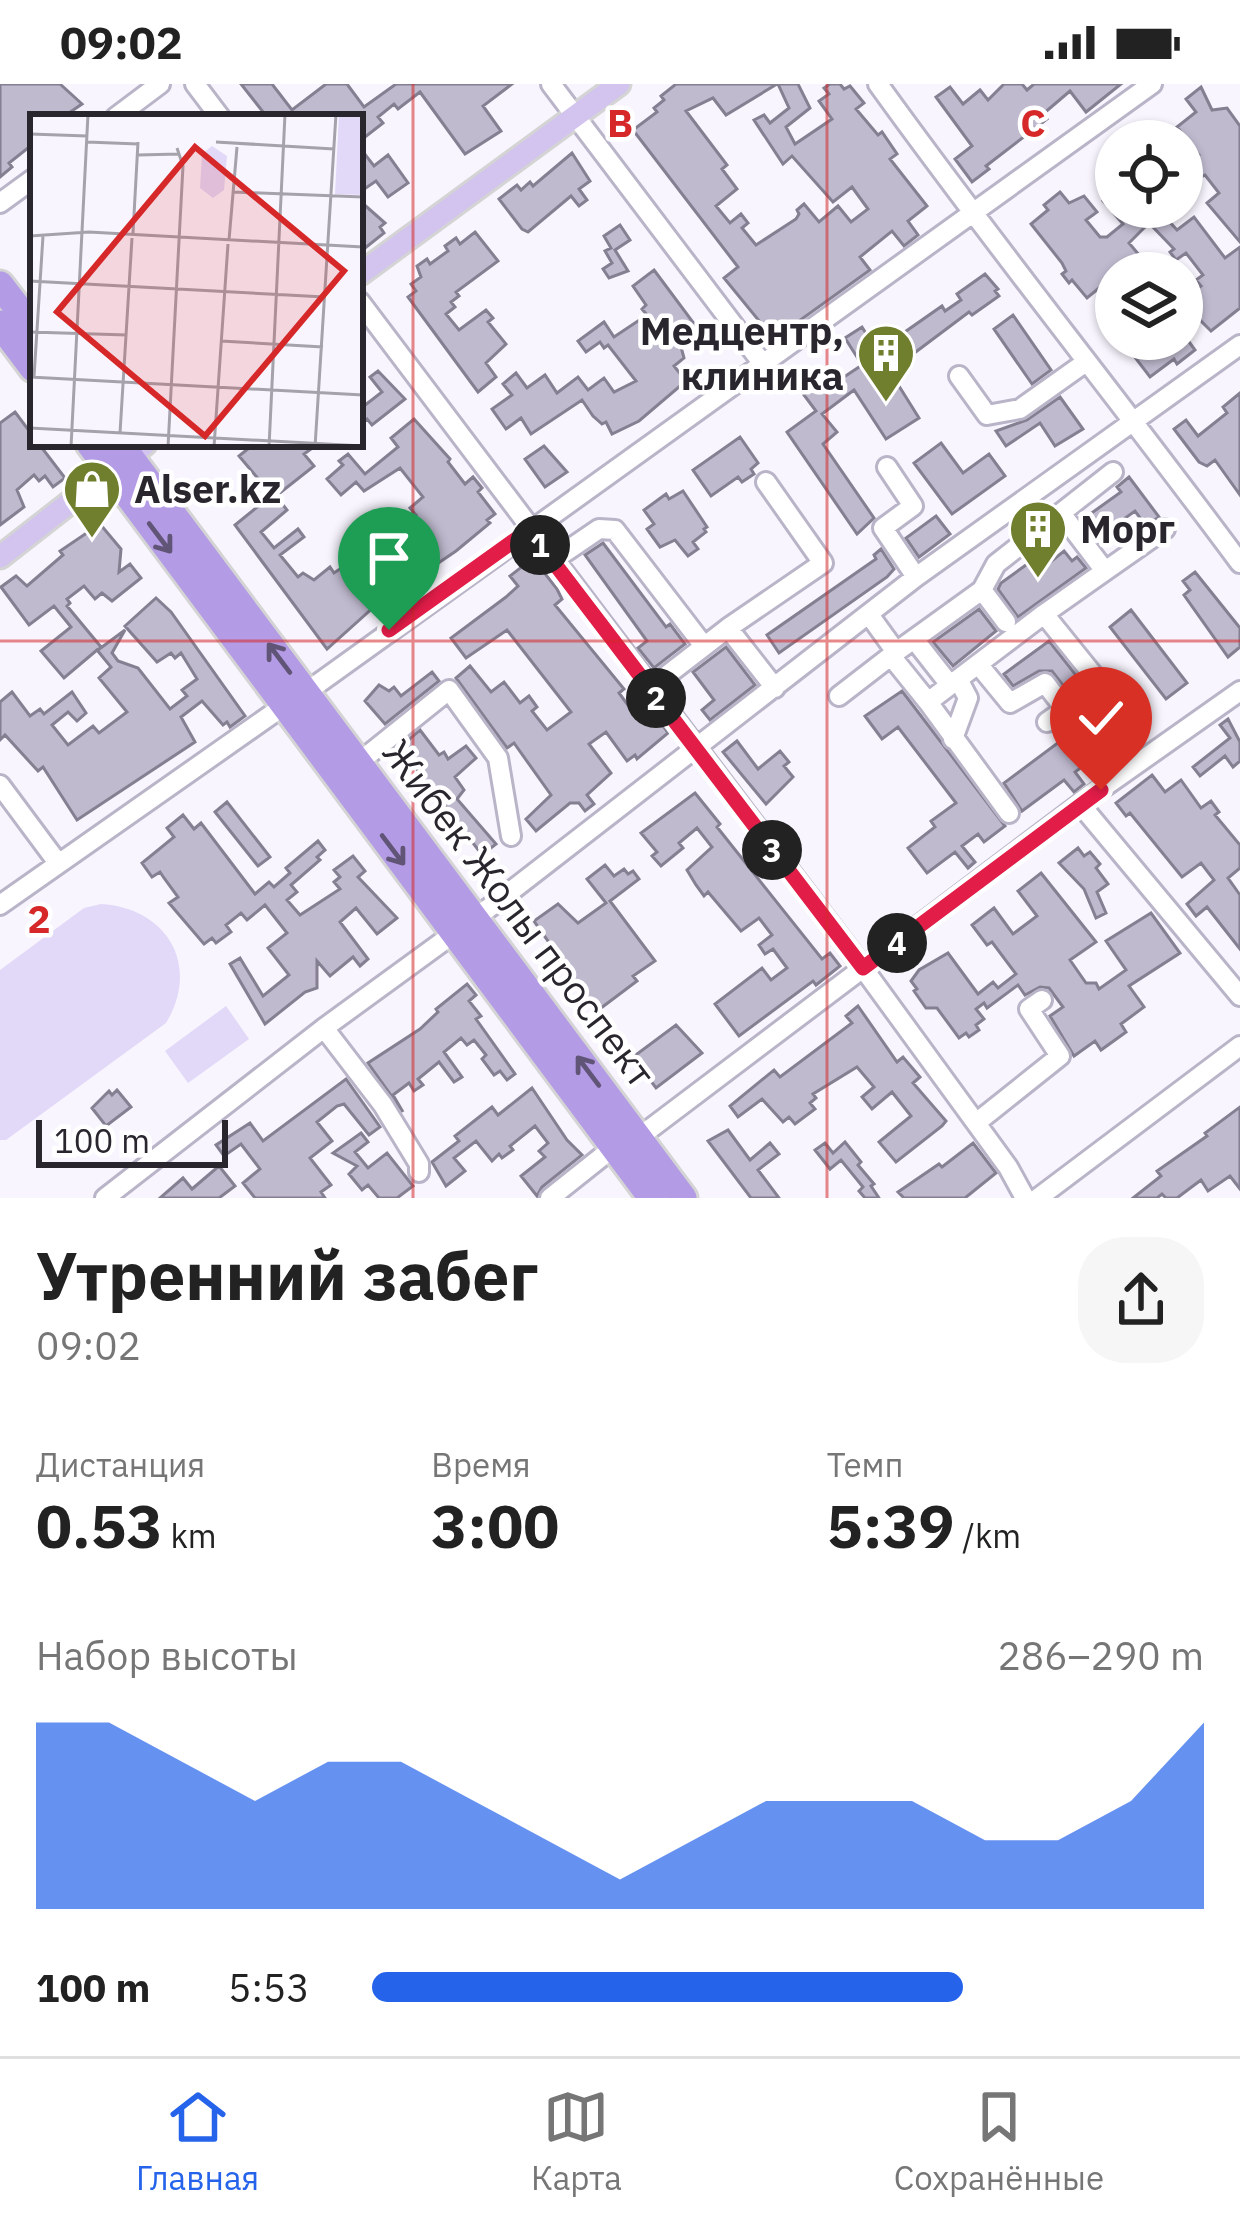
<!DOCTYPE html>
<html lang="ru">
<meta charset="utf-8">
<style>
body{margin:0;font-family:"IBM Plex Sans",sans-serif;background:#f6f6f6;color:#222;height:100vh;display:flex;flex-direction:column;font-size:45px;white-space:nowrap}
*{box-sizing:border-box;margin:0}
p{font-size:39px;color:#767676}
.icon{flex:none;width:66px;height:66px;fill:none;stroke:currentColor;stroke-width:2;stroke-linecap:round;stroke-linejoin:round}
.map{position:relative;height:1114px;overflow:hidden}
.drawer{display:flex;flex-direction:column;background:#fff;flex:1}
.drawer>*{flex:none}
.tools{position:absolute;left:1095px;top:36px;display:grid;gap:24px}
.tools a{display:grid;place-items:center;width:108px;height:108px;border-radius:50%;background:#fff;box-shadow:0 3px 9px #0004;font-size:60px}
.scale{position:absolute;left:36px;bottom:30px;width:192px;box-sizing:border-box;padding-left:12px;border:6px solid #29262e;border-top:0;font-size:33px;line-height:42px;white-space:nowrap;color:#29262e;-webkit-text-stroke:9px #fff;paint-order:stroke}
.pin{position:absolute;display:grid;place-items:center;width:102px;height:102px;color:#fff;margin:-123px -51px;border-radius:50% 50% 50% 0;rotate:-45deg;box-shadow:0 0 12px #0007}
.pin .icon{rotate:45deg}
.km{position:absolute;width:60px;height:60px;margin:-30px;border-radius:50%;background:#222;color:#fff;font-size:33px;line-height:60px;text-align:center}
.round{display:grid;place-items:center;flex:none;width:126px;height:126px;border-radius:48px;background:#f6f6f6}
.overview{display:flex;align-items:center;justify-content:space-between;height:204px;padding:0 36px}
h1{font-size:66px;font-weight:800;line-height:90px}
.metrics{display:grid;grid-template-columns:repeat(3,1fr);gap:18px;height:204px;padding:12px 36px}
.metrics div{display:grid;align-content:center}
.metrics b{font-size:60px;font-weight:800}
.metrics small{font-size:33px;font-weight:400}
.metrics p{font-size:33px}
.chart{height:336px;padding:24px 36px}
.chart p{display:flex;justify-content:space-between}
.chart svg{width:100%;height:216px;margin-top:12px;fill:#2563eb;opacity:.7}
ul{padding:0 36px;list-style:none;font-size:39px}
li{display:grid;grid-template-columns:192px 144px 1fr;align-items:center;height:90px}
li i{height:30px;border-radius:15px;background:#2563eb}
.status{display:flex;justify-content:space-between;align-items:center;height:84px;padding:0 60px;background:#fff;direction:ltr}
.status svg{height:33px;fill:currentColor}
.menu{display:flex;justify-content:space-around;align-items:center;height:168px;border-top:3px solid #e0e0e0;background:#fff;font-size:33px;color:#767676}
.menu a{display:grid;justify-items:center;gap:6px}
.menu .on{color:#2563eb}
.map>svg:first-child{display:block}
</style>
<div class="status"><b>09:02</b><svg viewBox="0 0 49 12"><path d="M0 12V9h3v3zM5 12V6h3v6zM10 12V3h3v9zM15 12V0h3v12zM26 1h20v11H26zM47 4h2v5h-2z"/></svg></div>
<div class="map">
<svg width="1240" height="1114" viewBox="0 0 1240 1114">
<rect width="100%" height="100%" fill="#f8f5fe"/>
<!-- green -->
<path fill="#e2d9f8" d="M101 820C167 824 201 881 166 939L6 1056H0V886L84 824Z
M226 922 249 955 188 999 165 967Z"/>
<!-- building -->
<path fill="#c0bacf" stroke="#857f92" stroke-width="3" d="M0 0H60L82 20 63 33H33V60L9 79 12 83 0 93Z
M241 0H272L292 26 326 0H347L364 23 396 0H512L483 22 501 47 465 70 420 8 398 25 394 20 378 33 383 39 360 57V33H267Z
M676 0H777L726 31 713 14 686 27 727 81 722 85 737 105 716 122 730 139 741 130 748 139 742 144 756 161 796 135 799 130 797 126 804 120 819 138 838 122 851 138 868 125 852 103 833 118 792 72 783 80 754 36 764 31 770 39 789 24 778 0H798L810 24 786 43 795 60 832 35 819 17 829 10 824 4 830 0H840L844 5 850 2 864 19 856 25 878 51 882 48 897 70 890 75 927 122 908 137 918 151 904 162 892 147 860 173 870 186 774 255 724 194 738 183 633 46 657 28 654 24 664 16 661 12Z
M1004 0H1022L1027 6 1034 0H1121L1086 28 1070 7 1043 30 1047 35 986 82 989 85 972 98 955 75 972 62 936 13 950 3 963 20 980 6 988 16Z
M1201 3 1212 26 1227 24 1240 42V158L1207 119 1219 109 1205 91 1193 96 1186 87 1199 71 1177 43 1196 28 1186 15Z
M360 64 374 82 388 71 408 99 388 113 376 97 360 108Z
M572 69 590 97 579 105 587 116 579 122 571 112 528 148 522 145 499 115 517 101 521 106 530 98 533 102Z
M1060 108 1069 119 1084 112 1097 128 1086 136 1100 153H1107L1123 140 1103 117 1111 110 1116 123H1121L1130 134 1143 123H1156L1177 146 1194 133 1225 174 1240 163V224L1211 247 1191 227 1182 233V215L1201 202 1196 196 1203 191 1186 169 1176 176 1170 168 1174 165 1149 139 1129 159 1140 172 1116 189V197L1107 204 1104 200 1087 214 1072 196 1069 199 1062 190 1066 187 1062 179 1031 140 1048 126 1044 121Z
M360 117 385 139 380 143 384 149 365 164 360 157Z
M620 141 630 156 615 166 628 187 609 194 603 185 612 179 605 167 611 164 604 152Z
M475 148 498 177 456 208 459 212 451 218 455 223 446 230 459 246 486 226 493 234 488 238 506 260 486 279 496 293 478 308 408 213 416 207 411 200 421 193 417 182 427 175 430 180 448 167 445 162 456 154 460 160Z
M654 186 704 253 700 259 681 263 684 274 674 282 686 297 639 337 612 350 606 338 602 340 593 332 582 316 531 350 521 334 506 345 492 325 512 311 503 300 516 289 527 304 545 291 557 309 578 293 588 306 604 294 614 308 636 297 608 261 604 264 600 258 586 268 578 257 604 238 614 253 647 231 642 225 646 221 633 202Z
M985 190 998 205 995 207 999 212 972 231 969 228 905 276 892 257 942 222 945 227 961 216 957 210Z
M1013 231 1051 286 1032 300 994 245Z
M862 243 919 334 886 355 854 306 822 330 837 348 823 360 874 434 857 450 787 348 816 327 804 311 830 292 835 299 862 281 845 254Z
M1121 255H1187L1195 266 1177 280 1174 275 1150 293Z
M378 287 405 315 372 341 367 335 360 340V325L382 308 370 293Z
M1240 309V411L1215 376 1207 382 1199 378 1174 345 1186 336 1198 352 1227 329 1223 323Z
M1060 313 1083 345 1055 362 1040 339 1006 362 996 347 1027 336Z
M15 328 33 352V360H39L65 394 53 403 45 392 39 397 34 391 17 406 24 423 0 441V339Z
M414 335 450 375 448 378 465 400 473 393 482 404 478 408 495 430 487 436 490 439 456 467 375 522 327 565 235 441 272 411 239 372 254 360H318L304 370 314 382 276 412 287 426 261 448 274 464 298 445 304 453 280 471 298 493 303 489 314 496 330 483 334 489 359 472 364 479 383 467 368 446 388 431 398 444 416 431 410 424 423 413 400 384 364 407 356 398 341 411 327 395 343 381 339 377 348 370 365 390 398 363 391 354Z
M740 353 758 379 751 385 754 390 742 398 738 393 711 412 693 386Z
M941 359 963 389 989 370 1005 392 952 430 914 379Z
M544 362 567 388 545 403 525 375Z
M1129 393 1159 433 1146 442 1135 427 1100 452 1086 433 1121 408 1117 403Z
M683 407 707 443 704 445 706 448 693 458 698 465 688 472 675 456 660 463 647 445 654 440 644 426 666 410 669 415Z
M936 432 950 450 919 473 906 454Z
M100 440 121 465 119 488 130 480 141 494 112 517 102 509 95 515 84 502 67 515 70 519 67 522 101 563 98 566 125 546 112 569 118 577 138 584 170 625 187 612 182 606 197 595 181 569 175 574 171 569 157 578 125 542 156 514 171 528 245 632 230 643 227 638 223 641 202 617 181 633 195 658 77 736 43 683 38 687 5 651 0 656V618L12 608 30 632 40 625 44 630 72 608 86 629 77 637 68 628 52 641 68 661 93 642 99 649 127 628 99 594 111 583 97 566 64 594 41 567 71 543 54 522 29 541 1 503 16 492 27 502 63 471 60 467Z
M603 459 666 543 670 540 685 560 654 584 638 564 647 557 585 471Z
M881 465 894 485 887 493 779 569 767 551 876 475 874 471Z
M1064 467 1072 477 1077 473 1086 484 1018 533 998 505 1001 499 1033 476 1043 484Z
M533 474 557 505 562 515 555 521 624 605 619 609 633 628 642 625 650 636 656 632 668 649 637 675 635 671 627 677 606 648 589 660 611 689 587 711 594 720 585 727 579 719H570L536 747 526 735 551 711 514 659 507 664 456 594 470 582 491 608 504 598 520 619 529 612 537 623 532 627 547 646 571 628 507 546 466 574 451 554 506 513 518 502 510 492Z
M1195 488 1240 544V563L1228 573 1184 511 1190 506 1183 497Z
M979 525 996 547 953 582 933 558Z
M1131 526 1187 599 1166 615 1110 543Z
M1049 557 1105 628 1098 633 1115 658 1075 688 1084 700 1074 708 1064 696 1022 727 1004 699 1082 641 1076 633V618L1052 587H1039L1013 602 1004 590Z
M726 563 755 601 710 636 702 626 714 616 693 588Z
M432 588 439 597 385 640 365 617 379 601 389 607 394 603 401 612Z
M902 607 1005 742 984 758 978 750 962 762 975 778 968 784 955 768 927 789 908 764 935 743 931 737 956 719 898 643 882 655 865 632Z
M1228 635 1240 658V677L1233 683 1225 672 1200 692 1193 683 1230 654 1220 641Z
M420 646 439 671 444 668 448 675 466 662 476 674 455 693 464 706 457 715 496 760 482 771 400 663Z
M737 657 758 685 780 667 789 678 784 682 793 693 766 720 723 668Z
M1152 691 1165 708 1181 696 1201 724 1211 717 1219 728 1215 731 1240 761V784L1228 794 1240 811V865L1207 823 1196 832 1187 820 1214 796 1201 779 1182 793 1130 729 1126 732 1116 719Z
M695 709 720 740 717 743 822 875 830 869 840 882 816 901 813 897 739 952 715 920 762 884 771 896 787 884 773 865 765 870 759 861 772 851 759 834 741 847 708 808 704 812 696 801 687 786 712 763 697 744 679 759 683 764 661 782 652 772 657 768 641 749Z
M227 718 270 773 258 782 215 728Z
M183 731 194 745 201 739 255 810 269 798 274 803 290 789 286 784 318 757 325 766 317 773 320 776 291 801 297 808 287 816 300 831 340 805 334 798 340 793 334 786 353 772 365 787 358 793 397 834 377 850 356 824 340 838 368 875 360 882 353 873 330 892 317 877V904L305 908 265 940 230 880 240 874 263 912 289 891 268 864 287 849 265 821 247 836 241 829 226 841 231 848 216 859 212 854 204 860 169 819 178 813 164 794 160 788 152 793 142 779 174 753 167 744Z
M1078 764 1084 772 1090 768 1100 780 1096 784 1108 800 1097 808 1106 829 1096 834 1084 805 1059 779Z
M605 781 614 792 624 785 628 790 633 787 639 795 610 817 655 877 633 892 637 897 597 927 534 837 558 820 578 839 606 819 587 795Z
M1041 789 1096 858 1070 876 1086 899H1096L1099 905 1126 886 1106 857 1151 829 1180 869 1129 902 1144 923 1121 940 1126 948 1101 966 1095 957 1074 972 1050 932 1063 923 1049 904 1040 903 1025 911 1018 901 987 924 984 919 976 925 984 935 976 941 979 946 969 953 966 949 959 954 937 924H926L914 907 917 905 911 897 919 886 948 869 978 910 993 898 998 904 1016 890 992 858 987 861 972 841 994 824 1013 850 1037 832 1018 807Z
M467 900 476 911 469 917 481 932 476 935 515 990 507 996 500 987 494 991 482 975 486 971 474 956 467 961 461 954 444 968 462 993 454 998 439 978 418 995 423 1001 414 1007 409 999 393 1011 403 1028 368 979 420 945 438 928 436 925Z
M858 922 897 978 903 973 920 993 913 999 946 1037 942 1042 896 1078 879 1058 911 1032 892 1008 872 1025 862 1013 874 1003 857 983 813 1010 816 1014 810 1019 815 1025 795 1040 789 1033 783 1038 762 1015 738 1033 730 1022 774 986 780 993 852 939 846 932Z
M676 941 702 969 656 1004 633 973Z
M346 995 380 1043 369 1051 344 1020 337 1022 317 1038 332 1057 310 1074 331 1101 321 1108 325 1114H255L243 1099 260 1085 241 1060 224 1072 216 1061 250 1039 263 1057Z
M532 1004 567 1056 582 1071 542 1103 537 1112 521 1092 545 1073 539 1067 548 1059 535 1042 510 1062 513 1066 502 1074 499 1070 492 1077 476 1057 454 1074 465 1087 446 1102 432 1078 459 1057 455 1052 492 1023 498 1031Z
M117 1006 131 1023 106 1042 92 1024 109 1007 112 1011Z
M1240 1023V1105L1230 1092 1208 1107 1201 1096 1177 1114H1166L1162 1110 1157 1114H1133L1161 1092 1157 1087 1207 1052 1205 1049Z
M728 1046 750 1076 770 1059 779 1070 758 1086 779 1114H751L708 1057Z
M361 1049 368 1058 355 1068 368 1084 387 1069 413 1102 397 1114H379L368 1101 362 1106 349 1090 357 1082 333 1069Z
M845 1058 861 1078 858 1081 874 1100 871 1102 879 1114H865L859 1107 863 1103 841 1076 830 1085 815 1066 825 1059 833 1069Z
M973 1059 996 1089 965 1114H904L898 1108 939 1080 942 1083Z
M219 1082 235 1102 219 1114H160L183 1094 192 1105Z"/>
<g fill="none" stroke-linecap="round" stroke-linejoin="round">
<defs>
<path id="minor" d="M195 0 220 33
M551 0 763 280
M878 0C995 163 1121 318 1240 479
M116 33 160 0
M0 119 33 95
M360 218 863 884 1008 1083 1025 1114
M959 292 987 331 1020 325 1086 278
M887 383 913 422 883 444 916 493
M1061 429 1105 487 1044 530 1136 644 1126 651
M552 477 599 445 615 446 704 562
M1105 487 1165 445
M982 506 1006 538
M1044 530 978 580 1010 619 1045 599 1065 625 1047 638
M728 544 775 604
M914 555 950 601
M896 568 982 506 996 480 1113 388
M891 572 928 618 978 580
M649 605 728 544 823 479 766 398
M305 609 1152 0
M839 612 896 568 870 532
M928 618 1009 729
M953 655 968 614 958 595
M358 679 449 606 498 674 511 752
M0 701 58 779
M1080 720 1240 912
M0 821 285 621
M324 944 383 1021 419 1080V1088
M976 1039 1060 972 1029 925 1042 916
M638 1054 1080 720 1240 607
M105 1114 324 944 497 818 916 493 1240 261
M550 1114 614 1063
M1038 1114 1240 962"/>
<path id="major" d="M360 190 619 0
M0 473 145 360"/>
<path id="highway" d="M0 201 33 244
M0 240 33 284
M90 360 652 1114
M120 360 683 1114"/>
</defs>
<!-- minor casing -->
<use href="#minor" stroke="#bab4c8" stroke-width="24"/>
<!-- major casing -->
<use href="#major" stroke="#d4d4d5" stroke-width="27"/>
<!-- highway casing -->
<use href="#highway" stroke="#d4d4d5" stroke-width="33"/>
<!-- minor -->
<use href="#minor" stroke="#fff" stroke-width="18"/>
<!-- major -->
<use href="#major" stroke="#d2c3ef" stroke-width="21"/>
<!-- highway -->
<use href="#highway" stroke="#b49be5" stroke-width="27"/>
</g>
<!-- one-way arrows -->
<defs><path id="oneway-shaft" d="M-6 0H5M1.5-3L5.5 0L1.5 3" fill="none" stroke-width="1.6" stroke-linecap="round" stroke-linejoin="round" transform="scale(3)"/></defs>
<g stroke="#615577">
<use href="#oneway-shaft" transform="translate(160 454) rotate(53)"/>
<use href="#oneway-shaft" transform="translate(279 574) rotate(-127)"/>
<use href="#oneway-shaft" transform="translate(393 766) rotate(53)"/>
<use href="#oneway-shaft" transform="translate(588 987) rotate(-127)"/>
</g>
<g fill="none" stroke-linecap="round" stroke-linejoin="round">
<defs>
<path id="route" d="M389 546 529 446 863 884 1101 706"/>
</defs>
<!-- route casing -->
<use href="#route" stroke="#fff" stroke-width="24"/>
<!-- route -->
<use href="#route" stroke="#e11d48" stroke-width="15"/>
</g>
<!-- grid -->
<path fill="none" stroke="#d62828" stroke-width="3" stroke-opacity="0.55" d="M413 0V1114M827 0V1114M0 557H1240"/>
<!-- icons -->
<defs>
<symbol id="building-pin" viewBox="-11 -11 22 30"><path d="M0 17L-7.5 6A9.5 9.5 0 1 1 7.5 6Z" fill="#6f7f2e" stroke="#fff"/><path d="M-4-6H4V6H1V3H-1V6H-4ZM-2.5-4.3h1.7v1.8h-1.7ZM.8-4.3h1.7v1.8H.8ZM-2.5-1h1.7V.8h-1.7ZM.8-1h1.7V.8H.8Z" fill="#fff"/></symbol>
<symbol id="shop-pin" viewBox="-11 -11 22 30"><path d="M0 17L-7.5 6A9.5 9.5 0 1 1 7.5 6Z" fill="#6f7f2e" stroke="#fff"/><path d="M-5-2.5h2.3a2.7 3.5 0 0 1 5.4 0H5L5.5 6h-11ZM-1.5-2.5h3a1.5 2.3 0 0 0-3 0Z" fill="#fff"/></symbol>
</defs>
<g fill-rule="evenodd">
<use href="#building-pin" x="853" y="236" width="66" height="90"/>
<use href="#shop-pin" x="59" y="372" width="66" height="90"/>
<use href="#building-pin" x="1005" y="412" width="66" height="90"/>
</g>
<g text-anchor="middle" stroke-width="9" stroke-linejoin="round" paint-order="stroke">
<!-- poi labels -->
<g font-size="39" font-weight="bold" fill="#29262e" stroke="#fff" text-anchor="start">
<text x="844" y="261" text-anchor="end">Медцентр,<tspan x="844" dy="45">клиника</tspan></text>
<text x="134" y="419">Alser.kz</text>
<text x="1080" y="459">Морг</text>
</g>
<!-- street labels -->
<g font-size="39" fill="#29262e" stroke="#fff">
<text transform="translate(519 829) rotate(53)" y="14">Жибек Жолы проспект</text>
</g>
</g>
<!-- overview -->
<g transform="translate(30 30)">
<rect width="333" height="333" fill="#f8f5fe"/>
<path d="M309 0H333V81L305 80ZM182 32 197 42 194 76 183 84 170 74 172 40Z" fill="#e2d9f8"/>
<path fill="none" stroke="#a5a2ab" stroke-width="3" d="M0 20 57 22M57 28 108 30M186 28 304 35M108 41 149 40M203 78 333 83M103 119 108 28M0 122 59 118 333 133M199 126 207 33M0 167 295 183M0 218 97 221M191 227 293 233M0 263 333 281M4 263 13 122M0 314 333 332M90 319 102 124M41 333 58 0M138 333 153 52 147 34M184 333 198 130M239 333 255 0M285 333 306 0"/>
<path fill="#d62828" fill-opacity="0.15" stroke="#d62828" stroke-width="6" d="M165 33 314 157 175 322 27 198Z"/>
<rect width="333" height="333" fill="none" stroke="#29262e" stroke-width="6"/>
</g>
<g font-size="39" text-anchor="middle" font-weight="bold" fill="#d62828" stroke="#fff" stroke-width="9" stroke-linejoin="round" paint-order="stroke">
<text x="620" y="53">B</text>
<text x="1033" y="53">C</text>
<text x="39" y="849">2</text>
</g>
</svg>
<div class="tools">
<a><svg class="icon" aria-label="locate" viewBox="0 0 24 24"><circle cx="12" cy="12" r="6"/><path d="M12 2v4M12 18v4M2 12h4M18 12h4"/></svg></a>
<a><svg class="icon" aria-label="layers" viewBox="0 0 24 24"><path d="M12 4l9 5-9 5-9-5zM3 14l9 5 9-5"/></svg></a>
</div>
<div class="scale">100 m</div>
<div class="pin" style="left:389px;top:546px;background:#1e9e55"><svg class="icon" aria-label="arrive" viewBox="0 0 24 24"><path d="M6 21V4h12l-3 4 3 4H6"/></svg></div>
<div class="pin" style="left:1101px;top:706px;background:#d93025"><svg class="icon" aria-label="check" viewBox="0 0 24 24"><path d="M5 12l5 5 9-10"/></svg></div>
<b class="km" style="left:540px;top:461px">1</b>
<b class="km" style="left:656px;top:614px">2</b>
<b class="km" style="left:772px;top:766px">3</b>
<b class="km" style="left:897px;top:859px">4</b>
</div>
<section class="drawer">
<div class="overview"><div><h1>Утренний забег</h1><p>09:02</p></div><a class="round"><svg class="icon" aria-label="share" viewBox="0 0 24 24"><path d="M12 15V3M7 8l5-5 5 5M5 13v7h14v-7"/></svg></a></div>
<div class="metrics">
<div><p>Дистанция</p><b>0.53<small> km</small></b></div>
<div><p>Время</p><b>3:00</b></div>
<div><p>Темп</p><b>5:39<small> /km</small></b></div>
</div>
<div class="chart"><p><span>Набор высоты</span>286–290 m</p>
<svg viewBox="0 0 160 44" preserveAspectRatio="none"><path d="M0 44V6L10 6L20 14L30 22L40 14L50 14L60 22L70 30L80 38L90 30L100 22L110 22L120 22L130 30L140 30L150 22L160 6V44z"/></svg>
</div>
<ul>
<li><b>100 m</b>5:53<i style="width:71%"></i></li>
</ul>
</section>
<nav class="menu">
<a class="on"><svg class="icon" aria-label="home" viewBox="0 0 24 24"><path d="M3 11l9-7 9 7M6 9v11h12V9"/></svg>Главная</a>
<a><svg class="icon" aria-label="map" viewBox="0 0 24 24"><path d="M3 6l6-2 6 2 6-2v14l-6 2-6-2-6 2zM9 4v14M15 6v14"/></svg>Карта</a>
<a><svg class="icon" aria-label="saved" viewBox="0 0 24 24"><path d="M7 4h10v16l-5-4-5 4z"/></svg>Сохранённые</a>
</nav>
